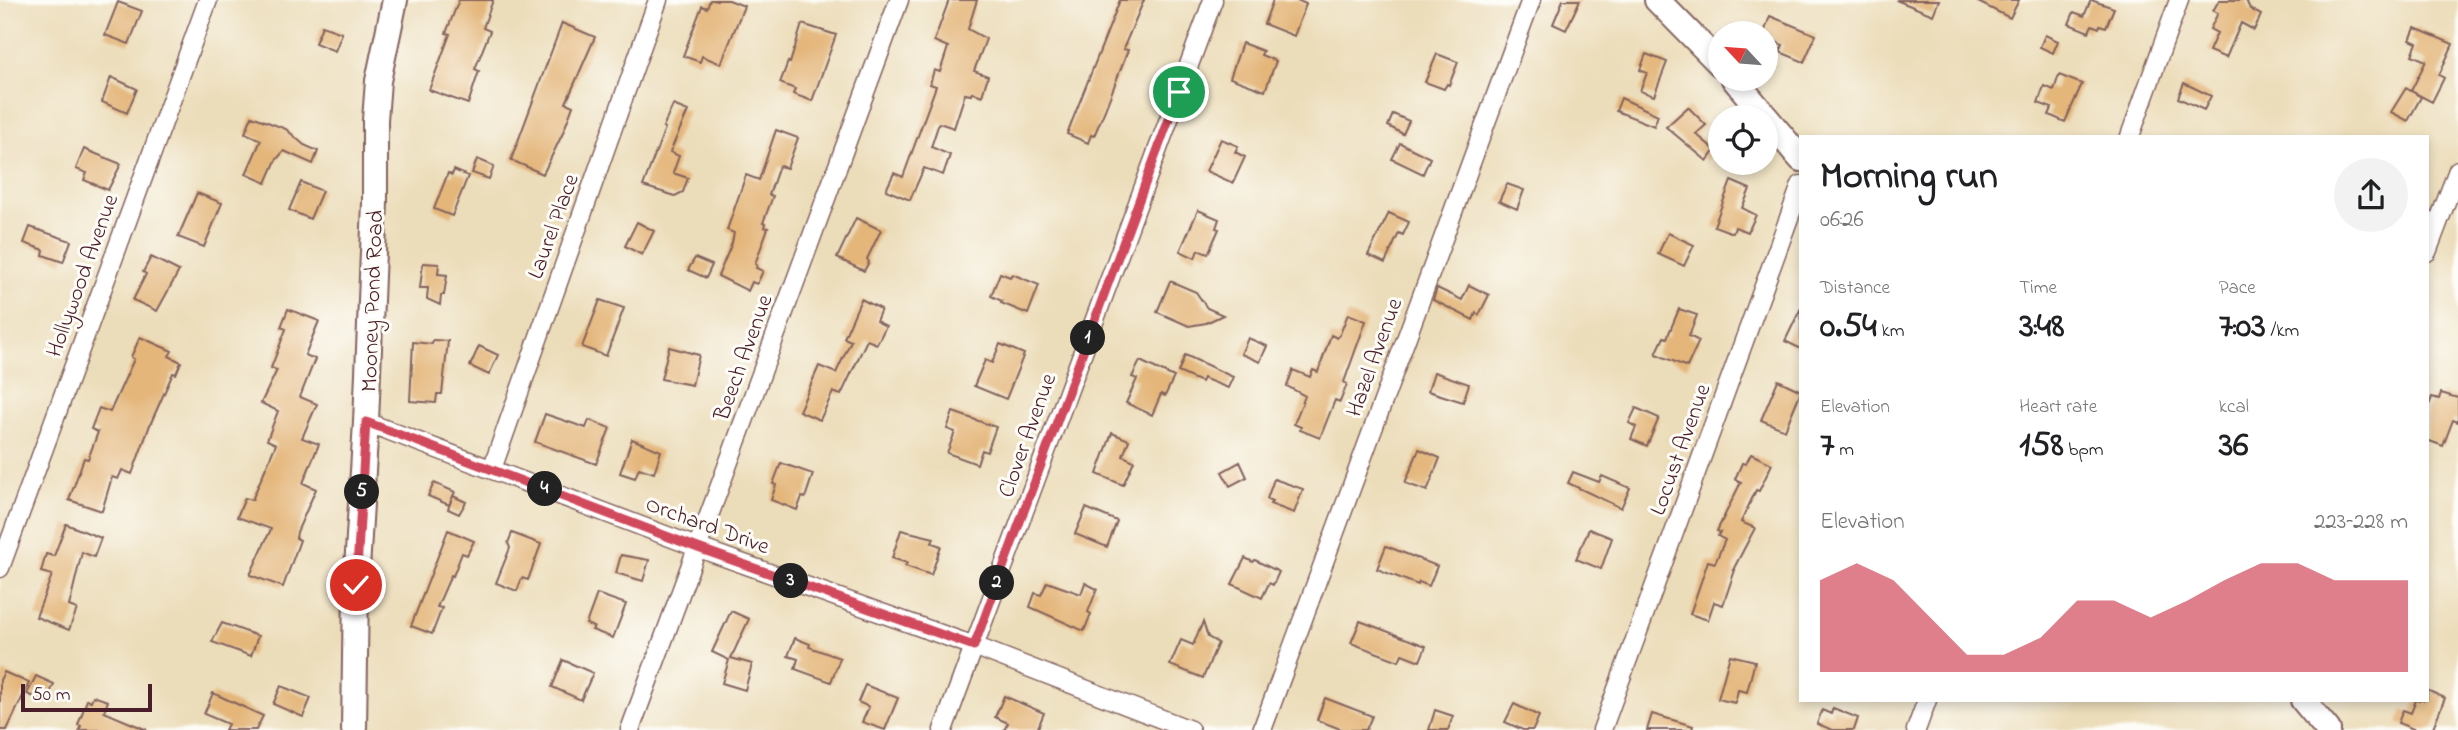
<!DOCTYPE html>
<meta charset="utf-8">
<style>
body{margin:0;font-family:"Indie Flower",sans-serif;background:#f2f2f2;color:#202124;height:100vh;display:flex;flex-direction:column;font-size:26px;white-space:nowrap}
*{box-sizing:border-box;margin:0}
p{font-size:23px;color:#757577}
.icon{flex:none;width:38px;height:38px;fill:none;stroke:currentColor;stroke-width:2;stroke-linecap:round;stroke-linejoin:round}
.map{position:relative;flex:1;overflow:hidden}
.panel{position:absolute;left:1799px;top:135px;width:630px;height:567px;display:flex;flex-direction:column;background:#fff;border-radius:0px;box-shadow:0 4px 10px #0003}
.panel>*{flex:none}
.needle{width:46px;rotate:296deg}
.fabs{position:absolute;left:1708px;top:21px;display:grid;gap:14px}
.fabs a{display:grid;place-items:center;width:70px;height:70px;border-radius:50%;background:#fff;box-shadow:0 4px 10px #0003;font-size:35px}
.scale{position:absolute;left:21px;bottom:18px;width:131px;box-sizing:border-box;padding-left:7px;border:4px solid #4a1f2b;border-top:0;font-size:19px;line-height:24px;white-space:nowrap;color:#4a1f2b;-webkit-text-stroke:5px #fdfcf7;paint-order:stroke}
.pin{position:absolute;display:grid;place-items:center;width:60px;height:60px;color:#fff;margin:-30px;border:4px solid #fff;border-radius:50%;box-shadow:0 2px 7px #0007}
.km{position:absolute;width:35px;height:35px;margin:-18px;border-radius:50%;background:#222;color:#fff;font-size:19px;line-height:35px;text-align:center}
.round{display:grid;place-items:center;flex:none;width:74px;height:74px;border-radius:37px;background:#f2f2f2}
.headline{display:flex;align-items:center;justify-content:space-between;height:119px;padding:0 21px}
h1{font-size:38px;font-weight:700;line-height:52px}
.metrics{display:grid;grid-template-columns:repeat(3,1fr);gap:10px;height:119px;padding:7px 21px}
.metrics div{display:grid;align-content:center}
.metrics b{font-size:35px;font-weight:700}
.metrics small{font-size:19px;font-weight:400}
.metrics p{font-size:19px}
.chart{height:196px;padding:14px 21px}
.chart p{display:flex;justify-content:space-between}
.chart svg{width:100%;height:126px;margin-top:7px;fill:#d1495b;opacity:.7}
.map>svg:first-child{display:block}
</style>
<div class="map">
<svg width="2458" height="730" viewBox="0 0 2458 730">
<rect width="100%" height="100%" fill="#fdfcf7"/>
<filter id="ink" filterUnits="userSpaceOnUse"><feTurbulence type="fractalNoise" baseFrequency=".0143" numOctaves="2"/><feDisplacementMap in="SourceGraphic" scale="14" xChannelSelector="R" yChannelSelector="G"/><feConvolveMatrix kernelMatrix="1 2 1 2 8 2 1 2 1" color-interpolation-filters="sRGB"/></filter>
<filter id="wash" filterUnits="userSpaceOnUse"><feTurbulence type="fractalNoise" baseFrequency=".00686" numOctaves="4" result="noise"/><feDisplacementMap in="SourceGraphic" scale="28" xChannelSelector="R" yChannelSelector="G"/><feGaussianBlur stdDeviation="1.57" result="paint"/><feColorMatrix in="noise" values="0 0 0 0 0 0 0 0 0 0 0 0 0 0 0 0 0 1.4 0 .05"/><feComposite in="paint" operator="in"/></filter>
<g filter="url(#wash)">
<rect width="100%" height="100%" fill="#ecddba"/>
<g id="blocks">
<!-- building -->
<path fill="#e4b67a" d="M459 0H493L483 28 490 31 475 69 479 71 468 104 429 90 450 34 446 33Z
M710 0H729L744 6 721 64 702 56 700 62 683 56 702 6 707 8Z
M949 0H977L968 29 986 39 974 71 988 76 982 96 972 92 971 95 965 94 954 128 939 123 931 147 950 155 943 175 924 168 910 200 886 190 894 173 903 177 936 86 930 84 934 70 940 72 948 47 934 41Z
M1120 0H1144L1123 49 1128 50 1105 110 1094 136 1091 135 1088 143 1067 134Z
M1273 0H1297L1306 4 1294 36 1264 24Z
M1563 0H1580L1566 30 1553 24Z
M1896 0H1939L1933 15Z
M1974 0H2019L2010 18Z
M2091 0 2114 8 2106 27 2100 25 2099 28 2092 25 2089 32 2069 24 2074 12 2084 16Z
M2219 0H2246L2250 9 2261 15 2254 30 2241 23 2226 58 2209 51 2217 33 2210 29 2218 13 2213 11Z
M118 2 142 11 129 44 105 35Z
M1770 16 1816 35 1804 62 1780 52 1783 45 1766 38V33H1764Z
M562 23 595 37 566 103 573 106 562 135 543 174 511 160Z
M802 24 836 35 812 101 793 94 795 89 780 83 788 62 790 63Z
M322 26 342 33 335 51 315 43Z
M2415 28 2453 44 2439 75 2444 78 2432 102 2411 91 2426 61 2412 55 2417 43 2410 40Z
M2045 35 2058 41 2053 53 2040 47Z
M1242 43 1263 51 1261 55 1276 61 1265 91 1230 78Z
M1437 54 1458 62 1449 85 1447 84 1444 89 1425 82Z
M1646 54 1667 62 1654 96 1640 91 1647 73 1640 70Z
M2059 75 2082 84 2065 122 2049 115 2052 108 2038 103 2044 86 2054 90Z
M111 77 137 89 127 113 102 102Z
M2184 83 2211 96 2204 110 2178 98Z
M2406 88 2421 97 2408 121 2391 112Z
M1621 98 1658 115 1654 126 1616 111Z
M673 105 688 111 670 152 679 156 673 173 688 178 683 192 675 196 643 186 665 128 663 127Z
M1688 107 1706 125 1696 134 1715 150 1707 161 1666 127Z
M1393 114 1409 121 1403 134 1388 126Z
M252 116 286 129 304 145 318 151 313 164 284 151 276 160 266 183 246 174 261 140 245 133Z
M776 130 798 138 787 168 779 166 769 195 773 196 763 223 765 224 764 227 768 228 755 264 757 265 756 268 763 271 757 284 752 282 748 291 718 276 732 243 734 233 727 230 746 175 759 180Z
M1221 139 1238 146 1235 152 1245 157 1233 183 1206 171Z
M1400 143 1430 158 1423 174 1392 159Z
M84 149 121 164 108 190 84 180 87 173 76 169Z
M477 159 494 166 489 179 472 173Z
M454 170 468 176 452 216 434 209 448 173 452 175Z
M1731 181 1750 189 1742 208 1756 215 1748 232 1735 227 1733 233 1714 226Z
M301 182 322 191 310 219 289 210Z
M1507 184 1524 190 1517 209 1499 201Z
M197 193 222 203 204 247 178 237Z
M1198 210 1219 219 1216 228 1219 229 1208 254 1198 250 1195 258 1180 251Z
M1389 213 1409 222 1403 235 1399 233 1385 263 1368 255Z
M856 218 881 230 867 259 869 262 864 271 837 258Z
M637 222 654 231 642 255 625 246Z
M30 227 71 241 63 262 43 255 44 250 24 243Z
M1668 233 1694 245 1684 266 1658 254Z
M151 257 179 271 157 311 133 300 146 274 143 272Z
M695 258 712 265 706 278 688 270Z
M423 263 439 264 438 274 447 275 444 295H441L440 305 427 299 428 288H420Z
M1000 273 1010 277 1012 274 1039 285 1028 314 1001 303 1002 301 991 296Z
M1170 281 1196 292 1207 308 1223 315 1206 323 1189 326 1157 312Z
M1469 285 1489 295 1479 315 1476 313 1473 320 1433 300 1437 288 1462 300Z
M861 299 881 309 876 321 886 326 877 344 867 340 841 395 833 392 820 420 799 411 819 366 836 373 851 341 844 338Z
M600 300 624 308 606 356 582 347Z
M1801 308V349L1785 341Z
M288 309 319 321 305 355 315 359 300 397 317 404 302 438 319 444 303 483 316 489 297 532 296 538 300 540 283 587 250 575 271 529 237 517 245 498 252 500 276 444 267 440 278 411 261 403 277 370 271 368 286 329 281 327Z
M1679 309 1697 315 1689 336 1699 341 1687 367 1656 354 1664 337 1667 338Z
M1348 314 1366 321 1344 382 1347 384 1340 402 1335 400 1320 438 1300 430 1301 427 1294 424 1305 396 1287 386 1293 370 1310 377 1313 370 1318 372 1331 335 1337 338 1340 334Z
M140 337 172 351 169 356 181 362 176 374 173 373 150 425 132 474 122 470 118 479 112 477 102 511 69 500 84 458 88 459 98 432 91 429 99 408 110 412 134 359 131 357Z
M1248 338 1267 346 1260 362 1241 354Z
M433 340 448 341 442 394H437L436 403 410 401 413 342 432 344Z
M1000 344 1024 354 1006 399 974 386 985 360 992 363Z
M479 346 498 355 489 375 470 366Z
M669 347 699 355 692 385 661 379Z
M1185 355 1233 377 1228 388 1203 378 1201 382 1178 372Z
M1140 361 1174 377 1165 396 1161 394 1152 415 1126 403 1137 379 1132 377Z
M1434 372 1469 384 1463 402 1428 391Z
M1778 380 1801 391 1785 430 1761 420Z
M2441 393 2458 398V422L2453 420 2443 446 2427 440V411L2432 397 2439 399Z
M1636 408 1659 418 1647 446 1631 439 1636 427 1629 423Z
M953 412 996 427 987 452 982 450 977 464 947 453 955 432 947 429Z
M545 414 586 428 589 420 610 428 596 464 535 442Z
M1112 433 1129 440 1123 456 1134 461 1123 485 1097 474Z
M632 439 661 451 654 473 639 468 635 478 620 473Z
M1419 449 1440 458 1427 491 1405 483Z
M1751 454 1772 464 1759 491 1756 490 1741 522 1755 528 1733 570H1735L1723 605 1714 602 1708 620 1690 614 1708 561 1715 563 1725 540 1718 536 1720 532 1717 531 1741 482 1735 479 1742 463 1746 464Z
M1240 462 1247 477 1230 486 1222 472Z
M781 463 813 474 805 498 802 497 797 510 771 500 776 485 773 484Z
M1573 472 1599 482 1602 476 1630 488 1621 508 1568 483Z
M1274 479 1303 489 1294 513 1270 504 1272 501 1267 499Z
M434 483 455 492 449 505 428 496Z
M453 496 466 502 459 514 448 509Z
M1086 508 1117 521 1107 547 1075 534Z
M66 524 101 538 94 557 82 552 69 606 77 609 69 630 36 617 52 575 41 572 46 554 54 556Z
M1589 529 1612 538 1601 569 1576 559Z
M448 530 474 541 467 555 462 553 453 576 451 575 437 607 442 608 432 634 411 626Z
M901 530 934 538 932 543 941 546 931 575 905 566 907 563 892 558Z
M512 533 541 544 528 580 522 578 517 591 496 583 510 548 508 543Z
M1386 546 1437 566 1429 586 1419 582 1418 585 1377 569Z
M621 555 649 560 643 581 616 573Z
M1245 558 1253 562 1255 560 1279 572 1273 585 1269 583 1262 598 1232 584Z
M1047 582 1081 594 1085 583 1097 589 1088 612 1091 614 1084 631 1030 607 1035 593 1041 595Z
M597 594 626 604 613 638 592 630 594 627 586 624Z
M731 611 749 619 731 658 752 664 745 690 722 683 729 660 712 652Z
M1360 621 1426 646 1420 661 1402 654 1399 661 1351 643Z
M1203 622 1208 637 1218 643 1203 678 1170 665 1181 640 1193 645Z
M222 623 258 636 251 656 212 642Z
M795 638 810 644 809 647 840 658 831 682 795 669 798 659 788 656Z
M1730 655 1755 661 1747 692 1738 690 1735 703 1718 699Z
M563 660 593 673 581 700 552 687Z
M4 672 29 683 7 730H0V680Z
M36 676 54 684 46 702 27 694Z
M865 685 898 698 885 730 862 722 869 707 858 702Z
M281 686 311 698 303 717 273 704Z
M2427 690 2445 698 2432 730H2416L2398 723 2403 710 2411 713 2416 700H2427Z
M213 693 263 716 256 730H225L228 724 204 714Z
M93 696 108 701 104 712 147 730H79L81 726 78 725 87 700 91 701Z
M1004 696 1044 713 1037 730H1004L1008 723 995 717Z
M1325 698 1372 716 1366 730H1343L1317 720Z
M1514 704 1539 716 1533 730H1523L1505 722Z
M1833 708 1858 718 1854 730H1833L1817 724 1822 710 1831 714Z
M1435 710 1453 716 1448 730H1429Z
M1652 714 1693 726 1692 730H1647Z"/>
</g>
</g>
<g filter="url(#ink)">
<use href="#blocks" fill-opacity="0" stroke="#83625d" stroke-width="2"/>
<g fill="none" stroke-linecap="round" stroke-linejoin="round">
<defs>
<path id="street" d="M2130 136 2179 0
M2427 252 2458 170
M366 422 699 548 974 646 1190 730
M492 469 658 0
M0 568 208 0
M630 730 899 0
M943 730 1213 0
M1262 730 1531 0
M1602 730 1801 185
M1916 730 1927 700"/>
<path id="secondary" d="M1657 0 1720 64
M1734 79 1801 159
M2303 700 2328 730
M354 730 356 585 366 422 375 203V120L378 81 395 0"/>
</defs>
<!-- street casing -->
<use href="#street" stroke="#83625d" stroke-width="21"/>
<!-- secondary casing -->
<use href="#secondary" stroke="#83625d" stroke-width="28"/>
<!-- street -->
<use href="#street" stroke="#fff" stroke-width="18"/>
<!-- secondary -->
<use href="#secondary" stroke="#fff" stroke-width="24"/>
</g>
</g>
<g fill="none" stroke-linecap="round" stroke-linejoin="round" filter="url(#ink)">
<defs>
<path id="route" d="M356 585 366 422 698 548 974 646 1179 92"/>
</defs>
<!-- route casing -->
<use href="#route" stroke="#fff" stroke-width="14"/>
<!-- route -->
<use href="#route" stroke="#d1495b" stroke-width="9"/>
</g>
<g text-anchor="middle" stroke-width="6" stroke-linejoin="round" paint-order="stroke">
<!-- street labels -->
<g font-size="23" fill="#4a1f2b" stroke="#fdfcf7">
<text transform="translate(552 226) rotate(-70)" y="8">Laurel Place</text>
<text transform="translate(81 275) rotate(-70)" y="8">Hollywood Avenue</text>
<text transform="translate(371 301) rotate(-88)" y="8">Mooney Pond Road</text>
<text transform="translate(742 357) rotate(-70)" y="8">Beech Avenue</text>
<text transform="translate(1373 357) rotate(-70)" y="8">Hazel Avenue</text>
<text transform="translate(1026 435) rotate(-70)" y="8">Clover Avenue</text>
<text transform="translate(1679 449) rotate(-70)" y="8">Locust Avenue</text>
<text transform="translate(708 524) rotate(20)" y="8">Orchard Drive</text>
</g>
</g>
</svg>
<div class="fabs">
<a><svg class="needle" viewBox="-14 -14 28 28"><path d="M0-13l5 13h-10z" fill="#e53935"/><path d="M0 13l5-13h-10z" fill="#757577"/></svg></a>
<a><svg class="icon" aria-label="locate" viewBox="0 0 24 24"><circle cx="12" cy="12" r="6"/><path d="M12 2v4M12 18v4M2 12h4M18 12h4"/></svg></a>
</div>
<div class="scale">50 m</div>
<div class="pin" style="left:1179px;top:92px;background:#1e9e55"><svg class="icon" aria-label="arrive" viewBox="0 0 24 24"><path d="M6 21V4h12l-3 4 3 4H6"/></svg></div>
<div class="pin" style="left:356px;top:585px;background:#d93025"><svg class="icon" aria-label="check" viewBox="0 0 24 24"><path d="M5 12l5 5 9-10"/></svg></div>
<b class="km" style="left:1088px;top:338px">1</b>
<b class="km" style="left:997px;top:583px">2</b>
<b class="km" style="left:791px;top:581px">3</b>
<b class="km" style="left:545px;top:489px">4</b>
<b class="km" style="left:362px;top:492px">5</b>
<section class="panel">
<div class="headline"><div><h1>Morning run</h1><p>06:26</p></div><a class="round"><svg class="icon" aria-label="share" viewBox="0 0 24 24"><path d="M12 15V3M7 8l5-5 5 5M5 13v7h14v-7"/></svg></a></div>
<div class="metrics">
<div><p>Distance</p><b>0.54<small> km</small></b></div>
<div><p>Time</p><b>3:48</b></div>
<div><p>Pace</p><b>7:03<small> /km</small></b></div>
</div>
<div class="metrics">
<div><p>Elevation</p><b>7<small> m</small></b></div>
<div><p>Heart rate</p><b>158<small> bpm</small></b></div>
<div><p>kcal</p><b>36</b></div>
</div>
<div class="chart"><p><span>Elevation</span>223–228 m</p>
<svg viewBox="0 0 160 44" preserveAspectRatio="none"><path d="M0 44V12L10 6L20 12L30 25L40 38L50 38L60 32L70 19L80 19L90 25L100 19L110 12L120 6L130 6L140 12L150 12L160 12V44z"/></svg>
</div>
</section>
</div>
